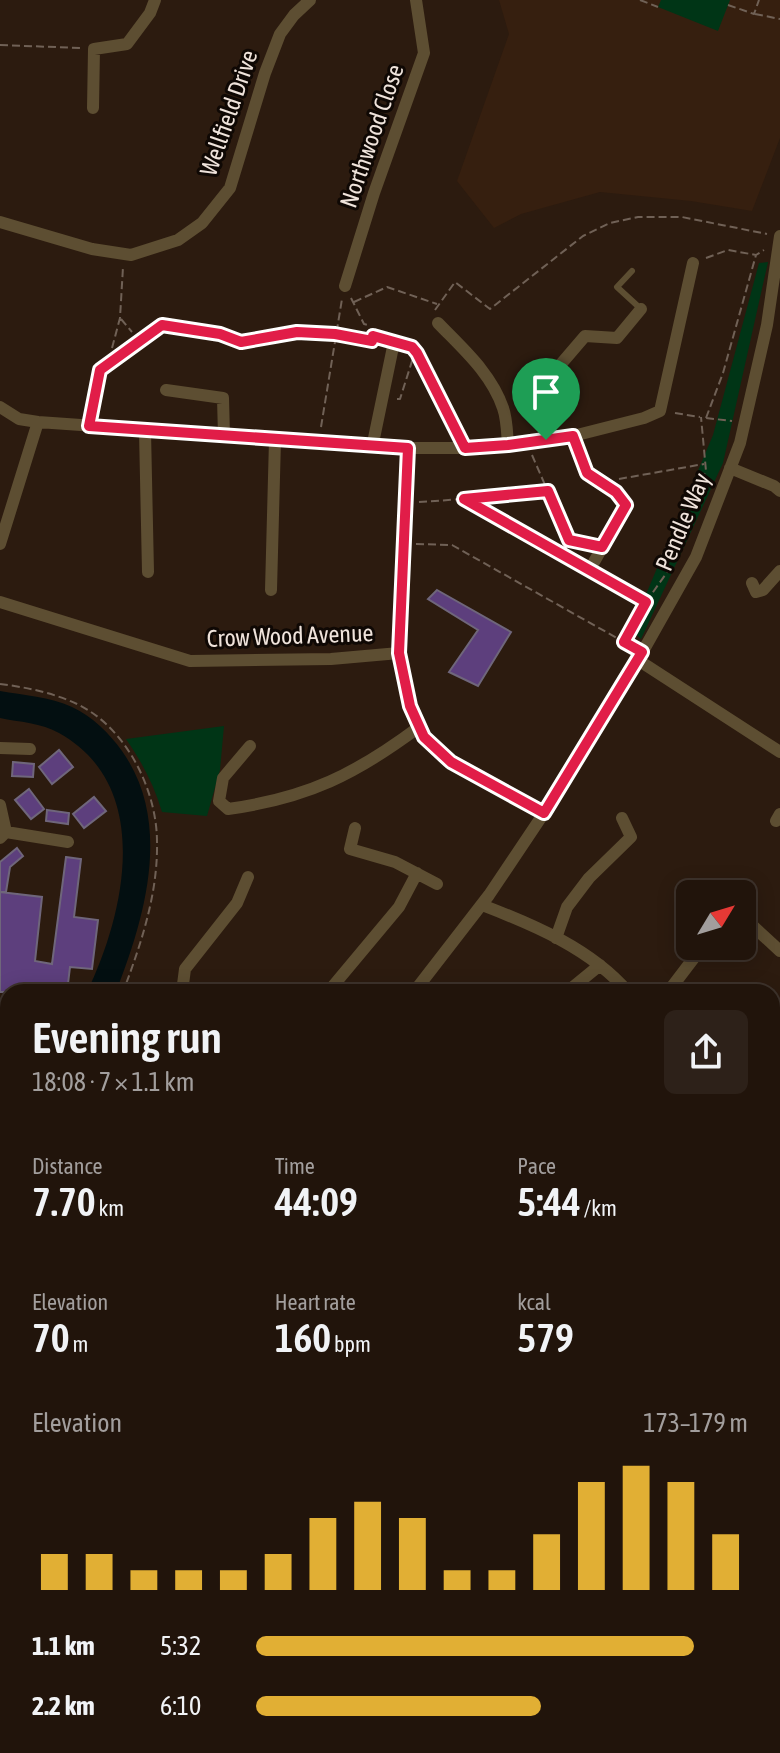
<!DOCTYPE html>
<meta charset="utf-8">
<style>
body{margin:0;font-family:"Asap Condensed",sans-serif;background:#2d2119;color:#f1f3f6;height:100vh;display:flex;flex-direction:column;font-size:30px;white-space:nowrap}
*{box-sizing:border-box;margin:0}
p{font-size:26px;color:#a29e9d}
.icon{flex:none;width:44px;height:44px;fill:none;stroke:currentColor;stroke-width:2;stroke-linecap:round;stroke-linejoin:round}
.map{position:relative;flex:1;overflow:hidden}
.sheet{position:absolute;left:0px;top:984px;width:780px;height:770px;display:flex;flex-direction:column;background:#21140b;border-radius:24px 24px 0 0;box-shadow:0 4px 20px #0003,0 0 0 2px #3e332c}
.sheet>*{flex:none}
.needle{width:52px;rotate:52deg}
.fabs{position:absolute;left:676px;top:880px;display:grid;gap:16px}
.fabs a{display:grid;place-items:center;width:80px;height:80px;border-radius:12px;background:#21140b;box-shadow:0 4px 20px #0003,0 0 0 2px #3e332c;font-size:40px}
.pin{position:absolute;display:grid;place-items:center;width:68px;height:68px;color:#fff;margin:-82px -34px;border-radius:50% 50% 50% 0;rotate:-45deg;box-shadow:0 0 8px #0007}
.pin .icon{rotate:45deg}
.round{display:grid;place-items:center;flex:none;width:84px;height:84px;border-radius:12px;background:#2d2119}
.headline{display:flex;align-items:center;justify-content:space-between;height:136px;padding:0 32px}
h1{font-size:44px;font-weight:600;line-height:60px}
.figures{display:grid;grid-template-columns:repeat(3,1fr);gap:12px;height:136px;padding:8px 32px}
.figures div{display:grid;align-content:center}
.figures b{font-size:40px;font-weight:600}
.figures small{font-size:22px;font-weight:400}
.figures p{font-size:22px}
.chart{height:224px;padding:16px 32px}
.chart p{display:flex;justify-content:space-between}
.chart svg{width:100%;height:144px;margin-top:8px;stroke:#e1af34;stroke-width:6}
ul{padding:0 32px;list-style:none;font-size:26px}
li{display:grid;grid-template-columns:128px 96px 1fr;align-items:center;height:60px}
li i{height:20px;border-radius:10px;background:#e1af34}
.map>svg:first-child{display:block}
</style>
<div class="map">
<svg width="780" height="1753" viewBox="0 0 780 1753">
<rect width="100%" height="100%" fill="#2c1b0f"/>
<!-- built -->
<path fill="#361f0f" d="M499 0H780V138L752 211 691 201 600 192 521 214 494 228 457 181 509 34Z"/>
<!-- green -->
<path fill="#003516" d="M661 0H730L718 31 658 7Z
M768 262 723 463 641 639 631 630 713 435 759 263Z
M224 726 220 770 207 816 162 812C154 785 142 762 126 739Z
M0 1174 5 1208 8 1205V1305L0 1303Z
M780 1324V1509H772V1326Z
M8 1553V1745L0 1739V1558Z
M10 1746H248L245 1753H20Z"/>
<!-- water -->
<path fill="#030f11" d="M0 691C23 695 50 697 72 707 93 717 109 733 122 751 173 823 145 917 116 992H87C125 913 154 786 59 733 42 723 19 722 0 718Z"/>
<!-- building -->
<path fill="#5d3f7d" stroke="#6f667b" stroke-width="2" d="M437 590 511 632 478 686 449 672 478 630 428 599Z
M59 750 73 767 52 784 39 767Z
M13 762 34 764 33 777 12 776Z
M29 789 44 809 31 819 15 800Z
M94 797 106 811 84 828 73 814Z
M47 810 69 813 68 824 46 821Z
M17 848 23 856 10 867 6 892H0V862Z
M66 857 81 859 74 917 98 920 92 969 70 967 67 992H0V892L42 897 35 961 52 964Z"/>
<g fill="none" stroke-linecap="round" stroke-linejoin="round">
<!-- path -->
<path stroke="#706156" stroke-width="2" stroke-dasharray="8 4" stroke-linecap="butt" d="M640 0 658 7
M728 5 754 14 759 0
M755 14 780 19
M0 45 81 48
M706 258 728 250 756 255 764 250
M351 298 364 324 368 325
M354 302 387 287 437 304
M435 310 455 282 490 309 583 236 610 223 638 217H682L767 234
M121 319 132 332
M228 337C250 345 273 334 297 332 317 331 339 335 360 339
M112 348 120 318 123 267
M420 358 458 434
M397 399H400L413 358
M675 413 700 417
M706 418 723 373 756 255
M706 418 732 421
M321 427 342 299
M532 455 569 540 589 544
M619 479 704 464
M465 499 547 491
M419 502 464 499 583 567
M416 544 452 545 631 646
M596 574 646 602 624 642
M646 602 668 571 658 563 706 471 701 417
M0 684C25 687 54 693 77 704 126 727 157 790 157 842 158 894 141 944 123 992
M772 1228 780 1227
M772 1517 780 1518
M0 1543 8 1535"/>
<!-- lane -->
<path stroke="#5d4e32" stroke-width="6" d="M632 271 617 287 641 309
M100 370 162 325 220 334
M294 1746 311 1753
M434 1753 437 1746"/>
<!-- street -->
<path stroke="#5d4e32" stroke-width="12" d="M93 108 94 49 127 44 150 13 155 0
M0 222 92 249 131 255 178 240 202 223 230 188 265 73 280 34 294 15 310 0
M345 286 374 193 424 53 416 0
M438 323C463 349 491 373 503 408 507 419 507 433 508 445
M373 336 412 347
M166 390 223 398 224 436
M0 407 19 419 38 422 408 448H476L573 436 644 418 660 411 693 263
M89 426 100 370
M145 431 148 572
M573 436 587 473 616 492 626 505 594 562
M546 440 540 397 543 385 585 336 617 338 641 309
M373 443 394 342
M408 448 399 653 410 706 424 737 451 762 544 813
M730 468 774 486 780 491
M0 544 38 422
M752 583 756 592 763 590 780 571
M271 590 275 440
M0 602 190 661 331 659 399 653
M638 660 780 752
M250 746 223 778 219 801 228 809C308 798 356 774 419 727
M0 748 30 749
M0 805 6 832 0 838
M776 821 780 814
M355 828 350 849 395 862 437 884
M6 832 68 842
M482 905C534 925 591 949 628 992
M742 916 780 951
M556 938 567 907 589 878 631 837 622 818
M182 992 185 969 237 903 248 877
M328 992 399 907 417 873
M414 992 489 895 544 813 638 660 696 557 740 443 767 325 780 236
M567 992 600 965
M668 992 703 946
M0 1019 8 1020
M772 1088 780 1090
M0 1160H8
M393 1753 395 1746"/>
<!-- highway -->
<path stroke="#b38d41" stroke-width="22" d="M772 1279 780 1277
M772 1301 780 1299
M0 1322 8 1324
M0 1344 8 1345"/>
<!-- rail -->
<path stroke="#b5a89e" stroke-width="4" stroke-dasharray="10 10" stroke-linecap="butt" d="M0 1752 1 1753"/>
</g>
<g fill="none" stroke-linecap="round" stroke-linejoin="round">
<defs>
<path id="route" d="M162 325 220 334 241 342 297 332 335 334 372 341 373 336 412 347 417 353 465 448 508 445 573 436 587 473 616 492 626 505 602 547 569 540 548 491 464 499 646 602 624 642 642 652 544 813 451 762 424 737 410 706 399 653 408 448 89 426 100 370Z"/>
</defs>
<!-- route casing -->
<use href="#route" stroke="#fff" stroke-width="16"/>
<!-- route -->
<use href="#route" stroke="#e11d48" stroke-width="10"/>
</g>
<g text-anchor="middle" stroke-width="6" stroke-linejoin="round" paint-order="stroke">
<!-- street labels -->
<g font-size="24" fill="#efe3db" stroke="#0f0804">
<text transform="translate(229 113) rotate(-71)" y="8">Wellfield Drive</text>
<text transform="translate(372 136) rotate(-71)" y="8">Northwood Close</text>
<text transform="translate(683 522) rotate(-67)" y="8">Pendle Way</text>
<text transform="translate(290 636) rotate(-2)" y="8">Crow Wood Avenue</text>
</g>
</g>
</svg>
<div class="fabs">
<a><svg class="needle" viewBox="-14 -14 28 28"><path d="M0-13l5 13h-10z" fill="#e53935"/><path d="M0 13l5-13h-10z" fill="#a29e9d"/></svg></a>
</div>
<div class="pin" style="left:546px;top:440px;background:#1e9e55"><svg class="icon" aria-label="arrive" viewBox="0 0 24 24"><path d="M6 21V4h12l-3 4 3 4H6"/></svg></div>
<section class="sheet">
<div class="headline"><div><h1>Evening run</h1><p>18:08 · 7 × 1.1 km</p></div><a class="round"><svg class="icon" aria-label="share" viewBox="0 0 24 24"><path d="M12 15V3M7 8l5-5 5 5M5 13v7h14v-7"/></svg></a></div>
<div class="figures">
<div><p>Distance</p><b>7.70<small> km</small></b></div>
<div><p>Time</p><b>44:09</b></div>
<div><p>Pace</p><b>5:44<small> /km</small></b></div>
</div>
<div class="figures">
<div><p>Elevation</p><b>70<small> m</small></b></div>
<div><p>Heart rate</p><b>160<small> bpm</small></b></div>
<div><p>kcal</p><b>579</b></div>
</div>
<div class="chart"><p><span>Elevation</span>173–179 m</p>
<svg viewBox="0 0 160 44" preserveAspectRatio="none"><path d="M5 44V33M15 44V33M25 44V38M35 44V38M45 44V38M55 44V33M65 44V22M75 44V17M85 44V22M95 44V38M105 44V38M115 44V27M125 44V11M135 44V6M145 44V11M155 44V27"/></svg>
</div>
<ul>
<li><b>1.1 km</b>5:32<i style="width:89%"></i></li>
<li><b>2.2 km</b>6:10<i style="width:58%"></i></li>
</ul>
</section>
</div>
